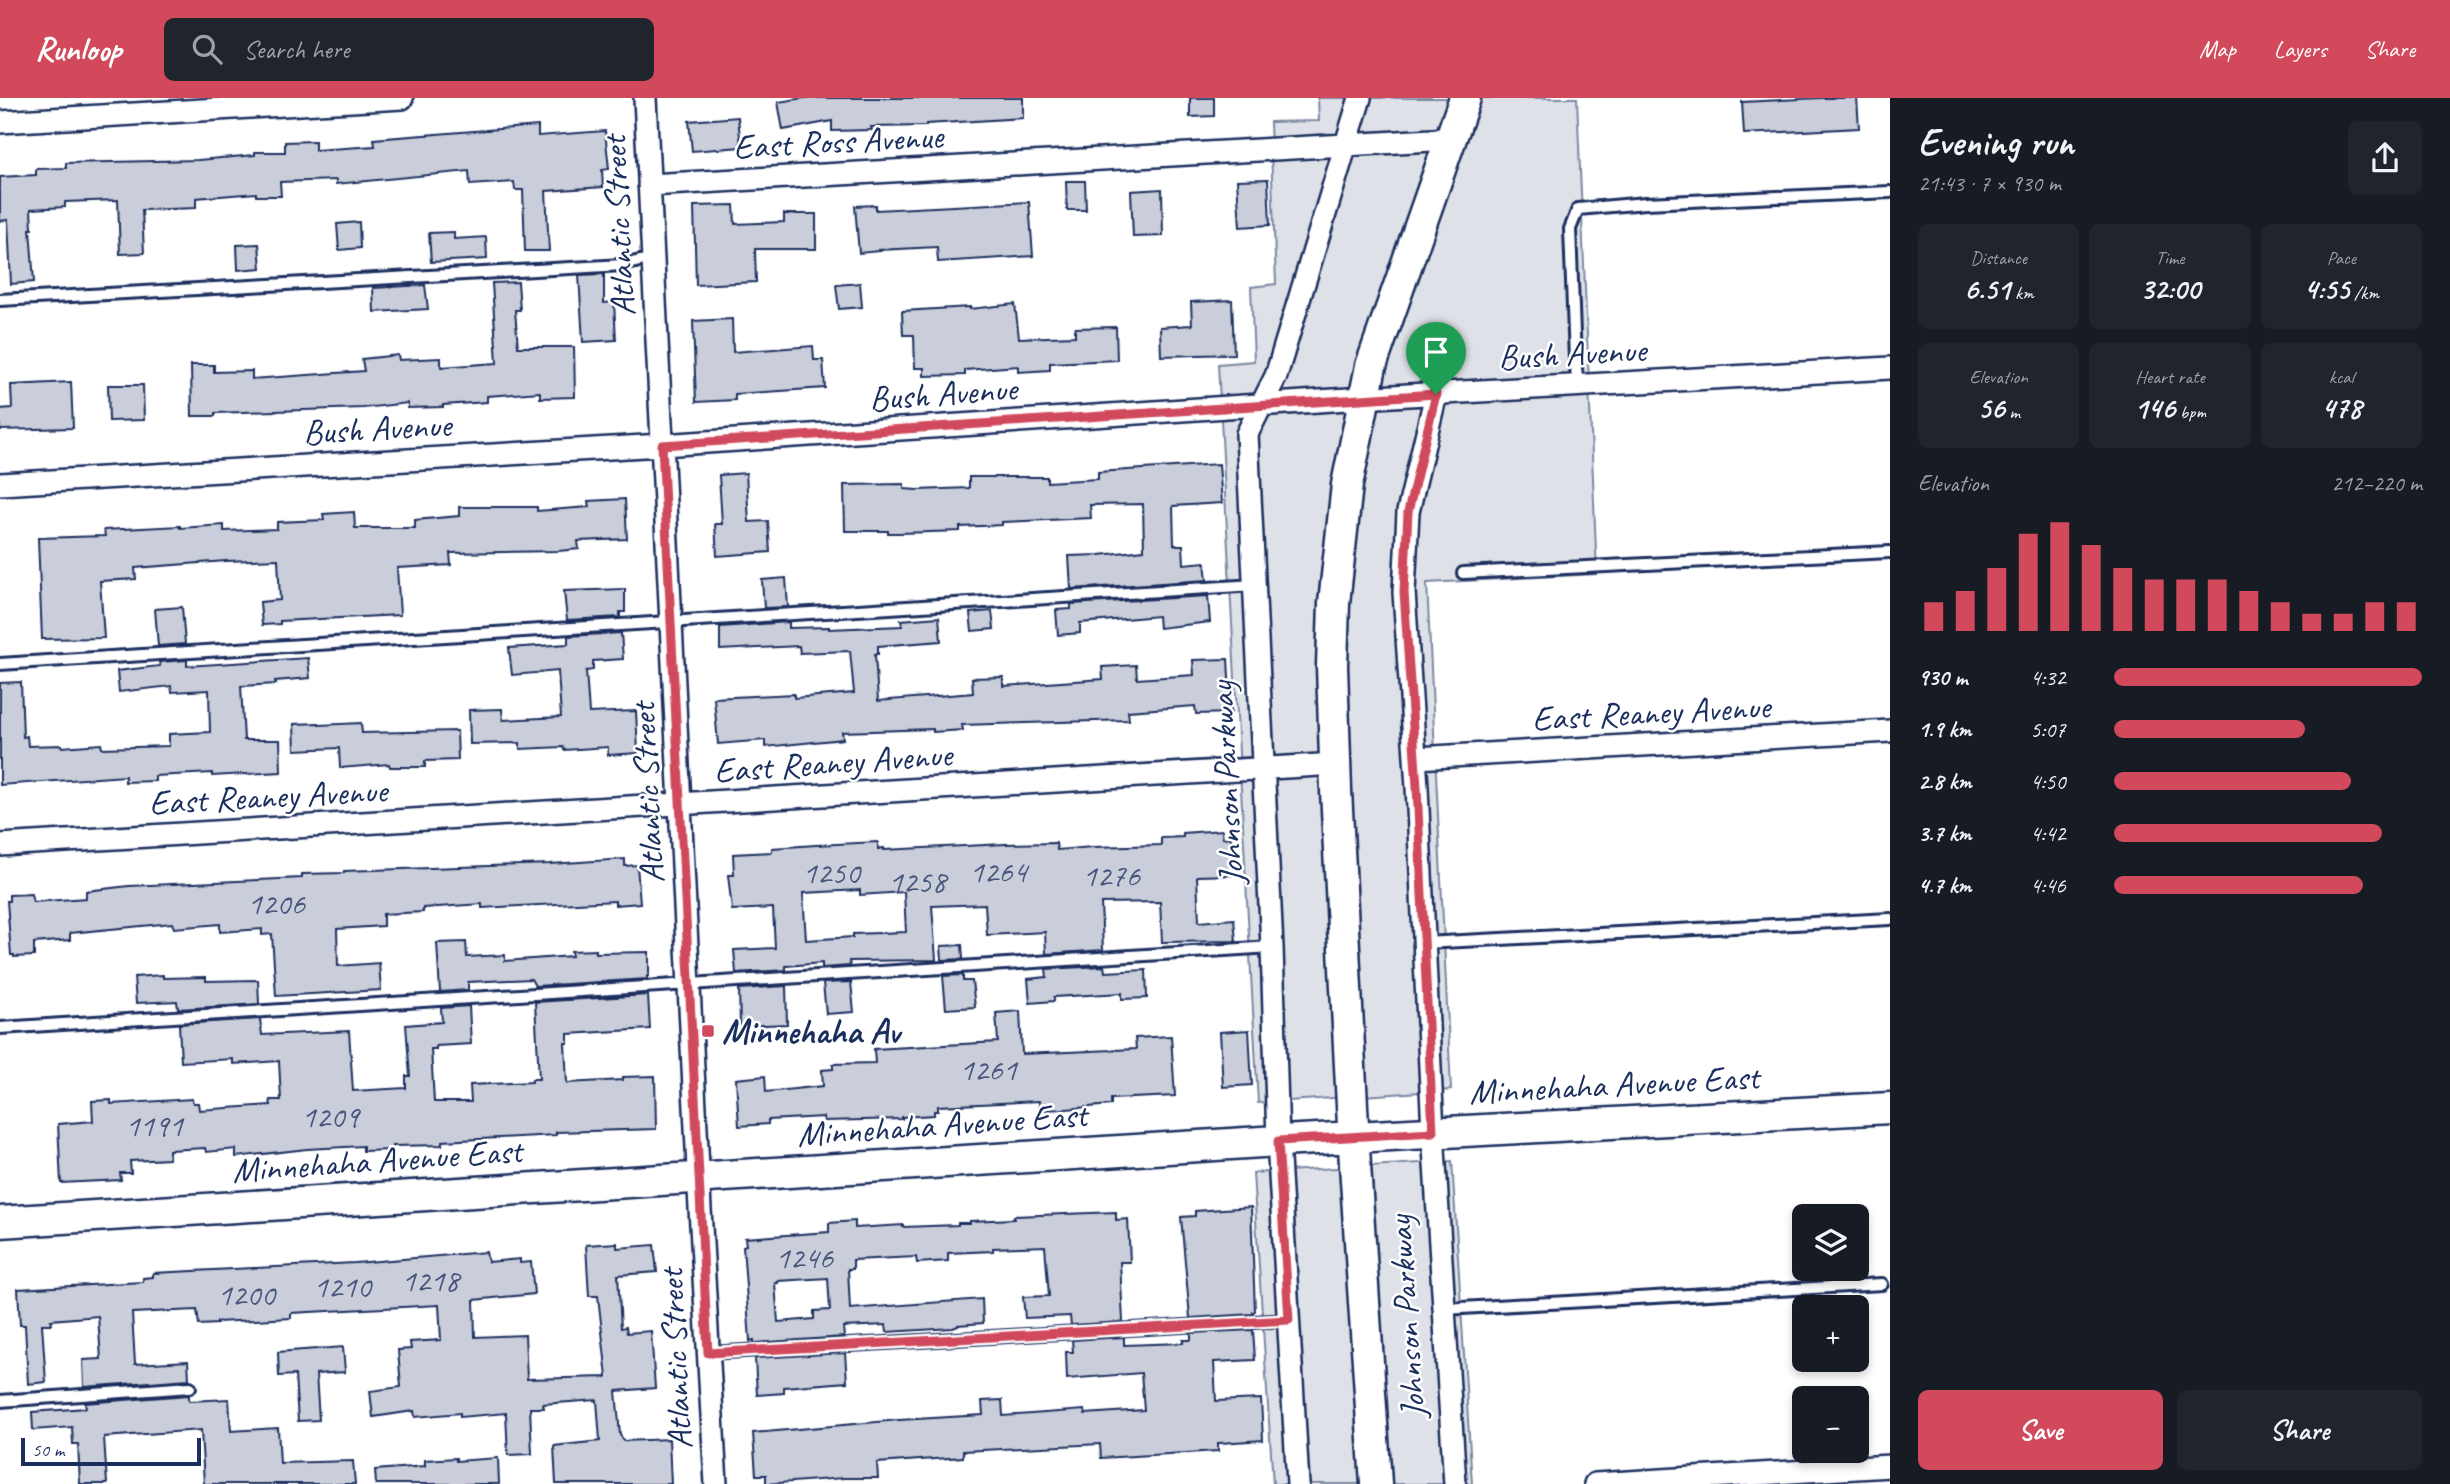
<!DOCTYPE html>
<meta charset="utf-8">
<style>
body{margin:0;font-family:Caveat,sans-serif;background:#20242c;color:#f1f3f6;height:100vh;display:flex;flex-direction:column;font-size:26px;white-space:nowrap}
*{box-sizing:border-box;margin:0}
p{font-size:23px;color:#9ea1a6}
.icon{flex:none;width:38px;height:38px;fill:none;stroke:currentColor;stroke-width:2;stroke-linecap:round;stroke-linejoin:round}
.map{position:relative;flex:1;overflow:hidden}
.panel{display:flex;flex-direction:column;background:#171b24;width:560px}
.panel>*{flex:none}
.buttons{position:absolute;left:1792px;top:1106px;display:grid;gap:14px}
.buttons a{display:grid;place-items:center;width:77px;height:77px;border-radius:10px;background:#171b24;box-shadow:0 4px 10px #0003;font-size:35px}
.scale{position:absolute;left:21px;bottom:18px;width:180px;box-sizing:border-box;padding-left:7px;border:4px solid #1b2f5e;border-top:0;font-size:19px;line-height:24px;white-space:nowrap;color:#1b2f5e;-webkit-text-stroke:5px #fff;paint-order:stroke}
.pin{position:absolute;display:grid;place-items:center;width:60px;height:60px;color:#fff;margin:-72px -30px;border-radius:50% 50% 50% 0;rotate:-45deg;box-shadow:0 0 7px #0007}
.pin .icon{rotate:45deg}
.round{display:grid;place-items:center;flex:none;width:74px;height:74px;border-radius:10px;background:#20242c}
.headline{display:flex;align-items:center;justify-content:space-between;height:119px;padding:0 28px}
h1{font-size:38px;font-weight:800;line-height:52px}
.figures{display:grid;grid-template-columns:repeat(3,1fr);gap:10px;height:119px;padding:7px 28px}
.figures div{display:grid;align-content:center;border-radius:10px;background:#20242c;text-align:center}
.figures b{font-size:30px;font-weight:800}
.figures small{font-size:19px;font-weight:400}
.figures p{font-size:19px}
.chart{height:196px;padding:14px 28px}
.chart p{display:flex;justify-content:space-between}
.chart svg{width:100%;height:126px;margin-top:7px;stroke:#d1495b;stroke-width:6}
.button{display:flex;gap:14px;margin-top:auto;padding:14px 28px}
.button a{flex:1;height:80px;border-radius:10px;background:#d1495b;color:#fff;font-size:28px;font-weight:800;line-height:80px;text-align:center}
.button a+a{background:#20242c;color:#f1f3f6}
ul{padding:0 28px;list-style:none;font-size:23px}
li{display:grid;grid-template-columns:112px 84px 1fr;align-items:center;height:52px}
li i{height:18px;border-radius:9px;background:#d1495b}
header{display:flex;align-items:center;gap:42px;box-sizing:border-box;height:98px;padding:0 35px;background:#d1495b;color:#fff}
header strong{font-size:33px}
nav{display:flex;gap:38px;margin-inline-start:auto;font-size:24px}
.search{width:490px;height:63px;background:#20242c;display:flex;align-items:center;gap:18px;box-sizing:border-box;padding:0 24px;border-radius:10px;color:#9ea1a6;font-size:26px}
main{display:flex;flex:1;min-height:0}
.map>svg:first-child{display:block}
</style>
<header>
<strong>Runloop</strong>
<div class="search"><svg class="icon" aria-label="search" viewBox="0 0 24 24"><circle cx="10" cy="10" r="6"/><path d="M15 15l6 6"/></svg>Search here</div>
<nav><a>Map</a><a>Layers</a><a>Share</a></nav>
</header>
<main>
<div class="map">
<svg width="1890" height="1386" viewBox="0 0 1890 1386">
<rect width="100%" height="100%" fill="#fff"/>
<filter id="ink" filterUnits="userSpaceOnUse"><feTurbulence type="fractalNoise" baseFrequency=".0143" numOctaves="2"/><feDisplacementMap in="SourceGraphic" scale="14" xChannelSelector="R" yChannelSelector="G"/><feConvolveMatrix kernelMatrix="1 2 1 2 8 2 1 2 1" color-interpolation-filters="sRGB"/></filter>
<g filter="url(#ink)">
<!-- green -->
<path fill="#dee1e7" stroke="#7c88a2" stroke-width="2" d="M1318 0H1577L1597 476 1427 485 1451 992 1258 1005 1218 266 1254 263 1251 189 1276 186 1270 24 1319 23Z
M1452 1063 1472 1386H1273L1253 1075Z"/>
<!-- building -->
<path fill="#caceda" stroke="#1b2f5e" stroke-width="2" fill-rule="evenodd" d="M804 0H1023V20L926 26V28L871 29 872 32 832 33V23L783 32 778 4Z
M1190 0H1214V18L1190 19Z
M1821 0H1857L1859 30 1744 36 1742 4Z
M738 19 741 49 692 53 689 23Z
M538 28V38L605 33 609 71 602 72 603 89 546 93 549 153H525L523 92H515L514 84 470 87 469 73 336 86V82L280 84 281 98H256V95L196 100V110L142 112 144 155 120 156 118 102 65 104V109L31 111 32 131H30L34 184 11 186 8 122 0 123V79L36 77V71L66 70V65L198 62 255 57V54H285V44L315 43V52L375 48 374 41Z
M1268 81 1270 127 1240 129 1237 82Z
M1066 83H1085L1086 112H1067Z
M1162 91 1163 138 1133 139 1131 93Z
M1029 104 1033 158 938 164 937 149 879 152 880 153 859 155 855 108 876 107V112Z
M734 107 735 126 784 124V116H816V151H755L756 184 696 187 694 108Z
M359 124 360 150 339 152 337 126Z
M454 134V141L486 139 487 161 431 164 429 135Z
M259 146 261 170 238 172 237 147Z
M604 176V205L614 204 616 242 583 244 579 177Z
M518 184 520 212H515L518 249H574L575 299 540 300V294L487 298V304L443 307V309L408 310V305L363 310 215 315V318H192L191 267H214V274L252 273V281L364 273 362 261 398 257 399 262 441 260V269L497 265 492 185Z
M860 185 862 209 839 211 836 187Z
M425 187 428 211 374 214 373 190Z
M1232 202 1234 256 1161 258 1160 229 1192 227 1191 204Z
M1015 206 1019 240 1075 238V230L1116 229 1117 262 1050 265V272L1018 274V268L965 272V277L924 278V270H915L914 237H903L902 213 970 209V211Z
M732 221 733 254 813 248 814 262H823L825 290 735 296V302L696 304 693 223Z
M71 284 73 330 0 332V311L12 310 11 287Z
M108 287H143L144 322 109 323Z
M1219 366 1222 405 1173 408 1174 447H1183L1184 466 1205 464 1207 482 1071 491 1069 458 1100 457 1144 452 1143 406 1090 407 1091 420 1002 424V427L960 429V433L900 435H888V433H845L844 387 904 386V391L917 392 969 390V379H1047V384L1098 381V374Z
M746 375 749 424 768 423 770 454 717 458 715 426H722L719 377Z
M625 401 627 441 578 443 579 451 558 453 450 455 451 467 397 470 400 517 280 523V526L262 527 260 504 280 502 278 461 226 463 135 470 136 481 100 483 104 540 42 541 38 440 105 438 104 432 180 428V430L224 427V433L277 431V424L324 422 323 416 354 414 355 430H415V422L459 418V409H537V413L589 409 588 403Z
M786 480 788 509 764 510 762 482Z
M625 491V514H620V519L567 522 564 493Z
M1208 498 1210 524 1159 530 1158 518 1080 525V535L1058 537 1056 512 1071 511V506Z
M182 509 185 546 158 548 155 511Z
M992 513 994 531 972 533 970 515Z
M939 519 941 543 878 548V556H875L878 603 973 595 972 580 1003 579V588L1103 581 1102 569 1136 567 1137 581 1194 577 1193 562 1228 561 1231 615 1196 616 1195 608 1128 613 1129 622 962 627 963 632 933 634V631L842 634 843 641 765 649V642L718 646 714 600 794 596V600L854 595 850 553 800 555 799 548 720 552V529L789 524V530L829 529V531L902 528 901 522Z
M621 535 623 561 593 563V572L586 573 589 615 636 613 638 655 608 657V649L564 652 563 649 520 651V645L470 646 469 612 502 611 503 622 561 619 558 573 512 577 509 550 568 546V538Z
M308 560 310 580 275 583 276 586 241 588 244 642H280L281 674 212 678V675L155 678V683L125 684V678L0 687V585L21 584 23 639 27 638 28 648 62 647V649L101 646 102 650 169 648V636L210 634 209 592 172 594 171 588 119 594 117 573 160 568 159 564 187 562V568Z
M319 625V627L361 625 362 635 457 633 458 662 425 663V669H390L389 666 340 670 339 650 295 652 294 626Z
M1222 732 1223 740 1231 739 1234 777 1197 778 1199 824 1234 821 1236 843 1162 844 1160 804 1101 805 1103 852 1046 856 1045 834 987 837 985 806 932 808 936 862 849 863 850 868 822 870V865L786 868V872L736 875 734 852 775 850 773 810 732 812 728 777H734L733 756 772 754V750L816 747 878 744V751L884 750V752L1005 746 1056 745 1057 752 1093 749 1161 747V740L1183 739V735ZM860 792V797L904 794 906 834 853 836V839L806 842 803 795Z
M625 761V768L637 767 640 805 615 807V803L482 810V806L423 810V814L383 816V828L337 831 338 868 379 865 381 892 276 898 272 836 262 837V831L220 834V826L174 830 172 825 70 835V842L34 845V858L14 859V857H11L7 803H9V797L31 796 33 804 86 800V793L129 788 302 780V776L344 775V773L550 766Z
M466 844 467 859 505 857V863L572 858 571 853 596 852V855L649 854V878H647V881L535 888 531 881 468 884V892L440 894 437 845Z
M962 847 963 861 942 862 941 848Z
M1104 868 1105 874 1146 872 1147 900 1122 901V895L1054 899V903L1030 905 1028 881 1047 879 1046 871Z
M163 877V880L206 879V883L258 882 259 906 178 911 177 903 136 905 134 879Z
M963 877V883H972L975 909 946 911 943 878Z
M851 884 854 914 826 916 823 885Z
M786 888 787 926 740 928 739 891Z
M648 897 650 931 568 936V945H565L567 985 623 982V979L655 978 656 1031 556 1034V1037L442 1043V1047L392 1048V1052L363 1053V1048L307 1051 236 1059V1051L206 1054 205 1050 169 1052V1061L130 1063 131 1075H120L121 1082 61 1085 58 1026 93 1023 92 1003 111 1002V1006L192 1001 193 1005H198L199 1012 271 1007 270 1002H281L279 963 233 966V961L181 964 179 926 260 921 262 937 349 933 353 993 406 990V978H410L406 927 442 924 441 910 469 908 471 946 436 948V951H431L434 1004H471L470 987 532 984V981H539L535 904Z
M1020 913 1022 956 1136 951 1135 940 1171 938 1175 998 1111 1001V1007L1066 1011 1039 1012V1003L938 1008V1013H934V1017L902 1019V1021L824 1023 823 1019 768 1022V1026L739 1028 736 981 765 978 766 994 823 988 822 972 833 971V966L875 965 874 951 998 944 996 915Z
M1249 932 1252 987 1223 989 1220 934Z
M1251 1109 1255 1213 1253 1214V1216L1190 1220 1181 1119 1195 1118V1113Z
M1116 1114V1122L1128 1121 1130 1164H1120L1123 1224 1071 1227 1070 1218 1025 1220 1023 1199 1049 1198 1045 1148 993 1150V1153L948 1155V1163L917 1165 916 1159 853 1162V1171H848L850 1211 982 1201 983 1225 958 1227V1228L953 1230 887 1234 886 1227 843 1229 844 1239 754 1245V1242L750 1243 743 1148 746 1147 745 1140 829 1134V1125L855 1123V1130L903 1127V1129L958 1127V1125H970V1123L1014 1121V1118ZM828 1180 830 1212 814 1213V1221L778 1224 775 1185H778V1183Z
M617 1145V1150L654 1147 657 1174 618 1177 621 1230 626 1229 627 1235 651 1233 655 1290 616 1293 620 1337 624 1343 669 1341 671 1386H556L554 1348 600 1343 597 1302 543 1306 544 1310H530L532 1356 508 1357 506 1315 460 1319V1315L415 1319 414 1313 373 1319 370 1293 401 1289 398 1252 411 1251 410 1244 441 1242 439 1207 291 1215V1220L217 1224V1226L199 1227 197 1212 132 1215 135 1266 188 1263 189 1281 84 1289 83 1262 101 1261 98 1218 51 1222 52 1226H42L46 1284 28 1286 25 1227H20L18 1191 143 1184V1180L153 1179V1175L355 1165 486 1154 488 1164 520 1161V1165L531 1164 534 1196 474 1202 475 1239 525 1237 527 1281 607 1279 598 1198H589L586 1147Z
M1253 1232 1255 1262 1214 1264 1216 1303 1261 1301 1263 1342 1220 1345H1218V1353L1101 1360 1100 1346 963 1353V1359L877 1365 878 1380H844L766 1386V1377H756L753 1335 899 1322 983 1317 982 1303 1002 1302 1003 1318 1084 1312 1085 1316 1144 1312 1141 1275 1067 1281 1066 1254H1073L1072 1242 1124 1239V1247L1183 1245V1242H1191V1235Z
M343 1249 345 1274 316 1276 319 1322 298 1323 295 1277 279 1278 278 1254Z
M845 1255 847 1284 784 1289V1295L757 1297 755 1260Z
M189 1297V1303L229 1301 231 1333 278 1330 280 1365 353 1363 355 1386H204L201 1332 104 1339 107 1386H80L78 1346H73L72 1329 33 1332 32 1314 86 1310 85 1305Z
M456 1360V1363L498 1360 499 1386H376L375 1372 425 1368V1362Z"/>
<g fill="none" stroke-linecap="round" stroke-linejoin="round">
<defs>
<path id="lane" d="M0 202 623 167 653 160
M1578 288 1575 262 1570 131 1578 111 1646 105 1890 94
M1463 475 1890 454
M0 566 1255 487
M1424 845 1890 821
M0 930 1272 849
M1444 1211 1882 1186
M708 1255 1289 1222
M0 1303 190 1289"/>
<path id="street" d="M645 0 700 1111 716 1386
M0 24 402 0
M649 87 1450 41
M1436 296 1408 414 1404 494 1417 689 1433 1034 1455 1386
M0 386 662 347 1408 297 1890 270
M1416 660 1890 633
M0 747 1336 666
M1298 1386 1278 1043 1272 849 1247 336 1276 278 1360 0
M1595 1386 1890 1368"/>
<path id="secondary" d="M0 1124 1262 1044 1890 1010
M1376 1386 1355 1067 1336 692 1332 568 1334 505 1347 387 1371 268 1465 0"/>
</defs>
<!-- lane casing -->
<use href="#lane" stroke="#1b2f5e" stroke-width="16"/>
<!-- street casing -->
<use href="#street" stroke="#1b2f5e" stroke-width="26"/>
<!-- secondary casing -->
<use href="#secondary" stroke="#1b2f5e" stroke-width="35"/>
<!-- lane -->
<use href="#lane" stroke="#fff" stroke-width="10"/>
<!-- street -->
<use href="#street" stroke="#fff" stroke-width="21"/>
<!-- secondary -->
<use href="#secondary" stroke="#fff" stroke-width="30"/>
</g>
</g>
<g fill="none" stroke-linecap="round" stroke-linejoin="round" filter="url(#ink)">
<defs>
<path id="route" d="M1436 296 1408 414 1404 494 1417 689 1433 1034 1278 1043 1289 1222 708 1255 662 347Z"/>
</defs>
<!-- route casing -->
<use href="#route" stroke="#fff" stroke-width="14"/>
<!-- route -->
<use href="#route" stroke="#d1495b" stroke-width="9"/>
</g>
<!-- markers -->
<rect fill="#d1495b" stroke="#fff" stroke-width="2.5" x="701" y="926" width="14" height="14" rx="3.5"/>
<g text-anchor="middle" stroke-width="5" stroke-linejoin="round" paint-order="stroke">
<!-- number labels -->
<g font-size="32" fill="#47577d">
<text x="998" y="784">1264</text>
<text x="831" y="785">1250</text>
<text x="1111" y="788">1276</text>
<text x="917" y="794">1258</text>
<text x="276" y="816">1206</text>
<text x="988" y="982">1261</text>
<text x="330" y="1029">1209</text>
<text x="154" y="1038">1191</text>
<text x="804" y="1170">1246</text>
<text x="430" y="1193">1218</text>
<text x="342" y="1199">1210</text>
<text x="246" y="1207">1200</text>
</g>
<!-- street labels -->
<g font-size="35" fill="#1b2f5e" stroke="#fff">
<text transform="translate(838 43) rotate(-3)" y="12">East Ross Avenue</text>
<text transform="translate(618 128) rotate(-93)" y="12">Atlantic Street</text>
<text transform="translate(1572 255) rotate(-3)" y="12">Bush Avenue</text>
<text transform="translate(943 295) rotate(-4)" y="12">Bush Avenue</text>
<text transform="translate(377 330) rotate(-3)" y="12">Bush Avenue</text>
<text transform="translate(1651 614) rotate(-3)" y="12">East Reaney Avenue</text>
<text transform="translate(833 664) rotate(-4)" y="12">East Reaney Avenue</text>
<text transform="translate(1226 685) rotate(-93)" y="12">Johnson Parkway</text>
<text transform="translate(647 695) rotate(-93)" y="12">Atlantic Street</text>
<text transform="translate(268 698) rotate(-3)" y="12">East Reaney Avenue</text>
<text transform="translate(1614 986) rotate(-3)" y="12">Minnehaha Avenue East</text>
<text transform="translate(942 1026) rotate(-4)" y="12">Minnehaha Avenue East</text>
<text transform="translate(377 1062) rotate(-4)" y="12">Minnehaha Avenue East</text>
<text transform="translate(1406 1219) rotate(-94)" y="12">Johnson Parkway</text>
<text transform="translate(675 1261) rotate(-93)" y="12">Atlantic Street</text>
</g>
<!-- poi labels -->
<g font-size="35" font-weight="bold" fill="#1b2f5e" stroke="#fff" text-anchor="start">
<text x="722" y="945">Minnehaha Av</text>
</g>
</g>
</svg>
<div class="buttons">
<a><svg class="icon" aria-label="layers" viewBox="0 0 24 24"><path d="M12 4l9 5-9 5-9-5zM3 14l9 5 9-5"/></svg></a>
<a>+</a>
<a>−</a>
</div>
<div class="scale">50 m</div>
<div class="pin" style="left:1436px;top:296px;background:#1e9e55"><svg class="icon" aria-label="arrive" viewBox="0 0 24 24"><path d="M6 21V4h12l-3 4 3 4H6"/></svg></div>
</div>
<section class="panel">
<div class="headline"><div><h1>Evening run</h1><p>21:43 · 7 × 930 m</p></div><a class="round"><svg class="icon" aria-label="share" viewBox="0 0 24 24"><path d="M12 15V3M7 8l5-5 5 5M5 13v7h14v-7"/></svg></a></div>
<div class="figures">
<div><p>Distance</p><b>6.51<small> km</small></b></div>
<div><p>Time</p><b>32:00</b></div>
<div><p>Pace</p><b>4:55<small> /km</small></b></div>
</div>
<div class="figures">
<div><p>Elevation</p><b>56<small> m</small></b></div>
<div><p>Heart rate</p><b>146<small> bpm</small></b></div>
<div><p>kcal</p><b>478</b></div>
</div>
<div class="chart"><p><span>Elevation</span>212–220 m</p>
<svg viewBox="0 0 160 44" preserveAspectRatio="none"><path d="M5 44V34M15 44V30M25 44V22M35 44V10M45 44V6M55 44V14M65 44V22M75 44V26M85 44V26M95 44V26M105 44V30M115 44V34M125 44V38M135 44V38M145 44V34M155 44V34"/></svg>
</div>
<ul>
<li><b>930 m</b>4:32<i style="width:100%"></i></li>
<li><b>1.9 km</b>5:07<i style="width:62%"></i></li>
<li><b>2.8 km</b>4:50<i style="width:77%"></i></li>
<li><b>3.7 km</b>4:42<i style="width:87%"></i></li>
<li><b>4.7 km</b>4:46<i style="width:81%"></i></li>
</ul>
<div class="button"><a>Save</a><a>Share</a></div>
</section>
</main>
